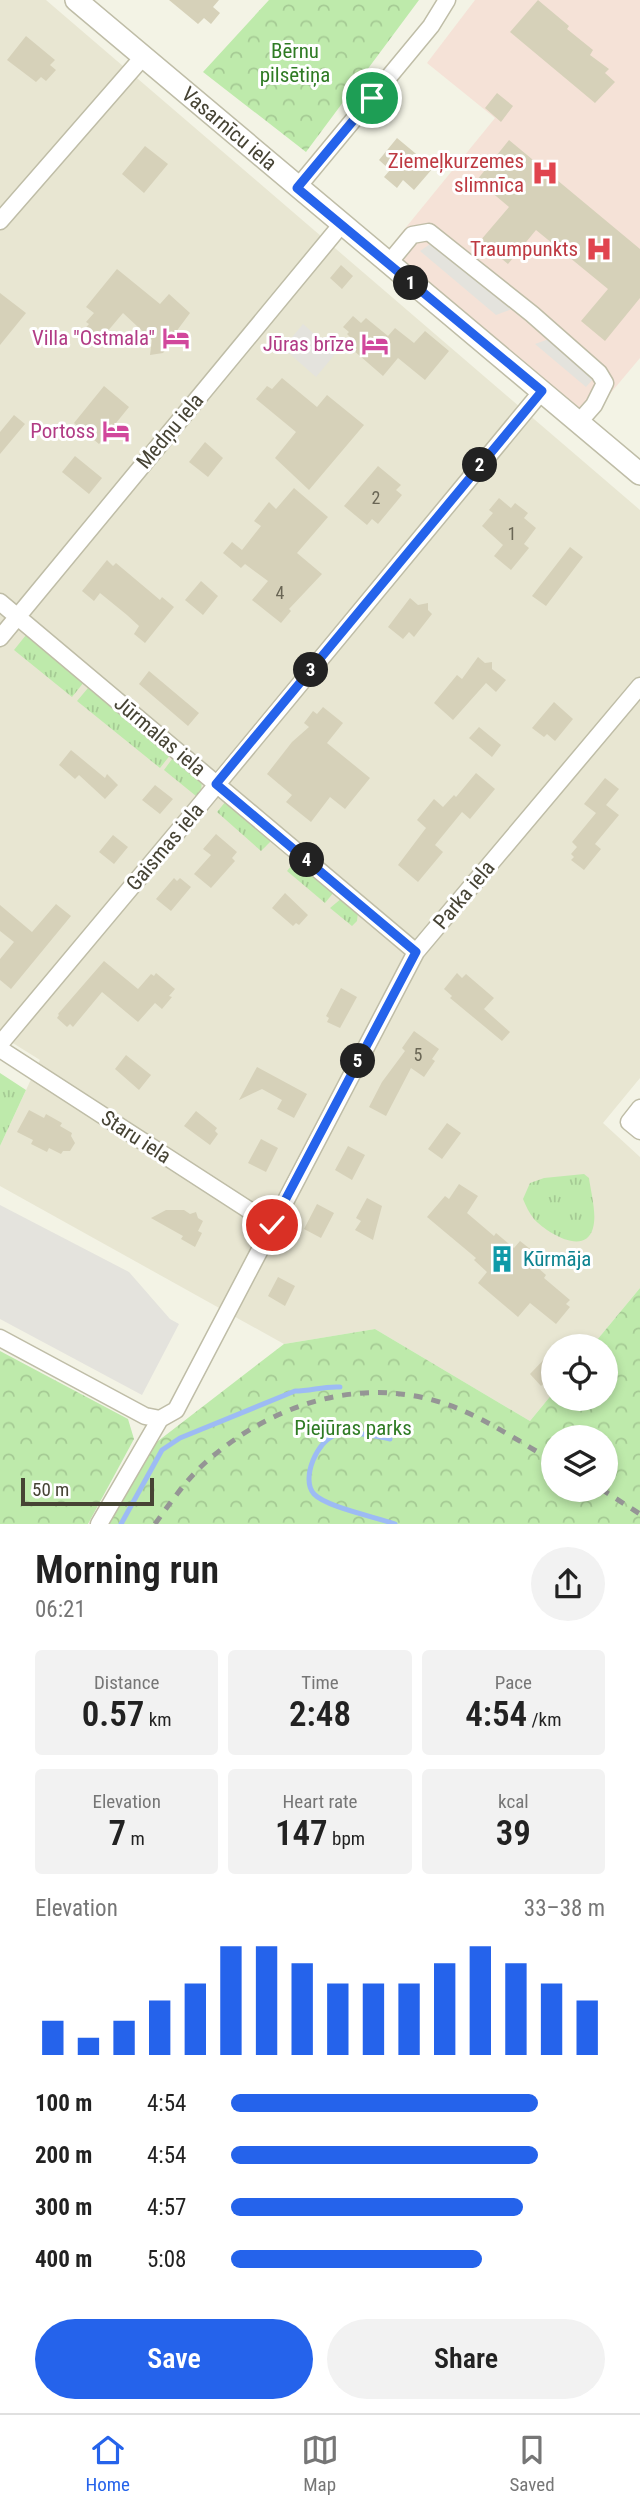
<!DOCTYPE html>
<meta charset="utf-8">
<style>
body{margin:0;font-family:"Roboto Condensed",sans-serif;background:#f2f2f2;color:#222;height:100vh;display:flex;flex-direction:column;font-size:26px;white-space:nowrap}
*{box-sizing:border-box;margin:0}
p{font-size:23px;color:#767676}
.icon{flex:none;width:38px;height:38px;fill:none;stroke:currentColor;stroke-width:2;stroke-linecap:round;stroke-linejoin:round}
.map{position:relative;height:1524px;overflow:hidden}
.side{display:flex;flex-direction:column;background:#fff;flex:1}
.side>*{flex:none}
.fabs{position:absolute;left:541px;top:1334px;display:grid;gap:14px}
.fabs a{display:grid;place-items:center;width:77px;height:77px;border-radius:50%;background:#fff;box-shadow:0 4px 10px #0003;font-size:35px}
.scale{position:absolute;left:21px;bottom:18px;width:133px;box-sizing:border-box;padding-left:7px;border:4px solid #464334;border-top:0;font-size:19px;line-height:24px;white-space:nowrap;color:#464334;-webkit-text-stroke:5px #fff;paint-order:stroke}
.pin{position:absolute;display:grid;place-items:center;width:60px;height:60px;color:#fff;margin:-30px;border:4px solid #fff;border-radius:50%;box-shadow:0 2px 7px #0007}
.km{position:absolute;width:35px;height:35px;margin:-18px;border-radius:50%;background:#222;color:#fff;font-size:19px;line-height:35px;text-align:center}
.round{display:grid;place-items:center;flex:none;width:74px;height:74px;border-radius:37px;background:#f2f2f2}
.head{display:flex;align-items:center;justify-content:space-between;height:119px;padding:0 35px}
h1{font-size:38px;font-weight:600;line-height:52px}
.figures{display:grid;grid-template-columns:repeat(3,1fr);gap:10px;height:119px;padding:7px 35px}
.figures div{display:grid;align-content:center;border-radius:7px;background:#f2f2f2;text-align:center}
.figures b{font-size:35px;font-weight:600}
.figures small{font-size:19px;font-weight:400}
.figures p{font-size:19px}
.chart{height:196px;padding:14px 35px}
.chart p{display:flex;justify-content:space-between}
.chart svg{width:100%;height:126px;margin-top:7px;stroke:#2563eb;stroke-width:6}
.cta{display:flex;gap:14px;margin-top:auto;padding:14px 35px}
.cta a{flex:1;height:80px;border-radius:42px;background:#2563eb;color:#fff;font-size:28px;font-weight:600;line-height:80px;text-align:center}
.cta a+a{background:#f2f2f2;color:#222}
ul{padding:0 35px;list-style:none;font-size:23px}
li{display:grid;grid-template-columns:112px 84px 1fr;align-items:center;height:52px}
li i{height:18px;border-radius:9px;background:#2563eb}
.dock{display:flex;justify-content:space-around;align-items:center;height:98px;border-top:2px solid #e0e0e0;background:#fff;font-size:19px;color:#767676}
.dock a{display:grid;justify-items:center;gap:4px}
.dock .selected{color:#2563eb}
.map>svg:first-child{display:block}
</style>
<div class="map">
<svg width="640" height="1524" viewBox="0 0 640 1524">
<defs>
<pattern id="grass-tufts" width="24" height="20" patternUnits="userSpaceOnUse" patternTransform="scale(1.75)"><rect width="24" height="20" fill="#beeaab"/><path d="M3 7l-1-3M5 7V3M7 7l1-3M15 17l-1-3M17 17v-4M19 17l1-3" fill="none" stroke="#a5ca94"/></pattern>
<pattern id="forest-crowns" width="20" height="18" patternUnits="userSpaceOnUse" patternTransform="scale(1.75)"><rect width="20" height="18" fill="#beeaab"/><path d="M2 6a3 3 0 1 1 6 0M12 15a3 3 0 1 1 6 0" fill="none" stroke="#a5ca94"/></pattern>
</defs>
<rect width="100%" height="100%" fill="#f3f3e5"/>
<!-- residential -->
<path fill="#e8e6d2" d="M0 0H46L640 510V1078L603 1123 640 1157V1288L592 1346H553V1393L530 1421 375 1329 284 1344 0 1186V1146L40 1060 0 1035Z"/>
<!-- medical -->
<path fill="#f5e2d7" d="M475 0H640V358L583 426 381 258 495 118 427 63Z"/>
<!-- grass -->
<path fill="url(#grass-tufts)" d="M26 635 84 682 72 697 14 650Z
M88 688 171 754 160 768 77 701Z
M177 758 202 780 201 792 196 796 164 770 172 759Z
M226 801 272 840 261 851 217 812Z
M296 860 334 892 325 903 287 871Z
M342 898 358 912 357 921 352 926 330 908Z
M0 1073 26 1090 0 1146Z
M584 1174 589 1178C591 1193 597 1214 593 1228 585 1257 546 1232 534 1219 529 1213 526 1206 523 1199L530 1183 544 1178Z"/>
<!-- forest -->
<path fill="url(#forest-crowns)" fill-rule="evenodd" d="M269 0H419L306 152 203 72Z
M640 1288V1524H104L149 1448 284 1344 375 1329 530 1421 553 1393V1398H606V1346H592ZM553 1437H606V1489H553Z
M0 1351 128 1419 134 1439 88 1524H0Z"/>
<!-- parking -->
<path fill="#e4e3dd" d="M433 242 512 309 496 315 420 251Z
M303 324 336 353 316 377 283 348Z
M549 339 594 378 586 387 535 344Z
M0 1205 129 1272 170 1319 179 1324 142 1395 0 1319Z"/>
<g fill="none" stroke-linecap="round" stroke-linejoin="round">
<!-- stream -->
<path stroke="#9dbbf4" stroke-width="5" d="M390 1439C373 1436 352 1430 336 1435 318 1439 300 1479 314 1494 326 1507 376 1517 395 1524
M121 1524 162 1450 180 1438 295 1391C311 1391 323 1386 340 1387"/>
</g>
<!-- building -->
<path fill="#d6d1b9" d="M169 0H219L213 7 220 13 211 24 204 18 198 24Z
M538 0 569 26 567 29 593 50 590 55 609 69 605 73 615 82 595 103 510 32Z
M26 36 55 60 50 65 56 70 46 81 41 77 36 82 7 60Z
M497 93 513 106 501 122 485 108Z
M397 138 433 168 414 190 403 180 397 188 384 177 390 170 379 160Z
M509 140 640 249V298L605 341 581 321 608 289 536 230 508 264 480 241 509 207 477 180Z
M145 146 168 164 144 193 122 174Z
M341 265 353 276 342 289 330 278Z
M117 269 160 304 169 294 190 313 173 336 176 338 163 353 150 355 152 340 123 313 96 345 81 333 89 324 86 322 94 313 86 307Z
M0 293 26 313 0 345Z
M353 316 361 323 366 318 388 336 395 328 414 343 425 331 449 351 425 380 398 358 383 376 345 343 350 337 347 334 349 332 343 327Z
M282 378 317 407 327 395 364 425 309 490 275 458 296 432 256 399 267 386 272 389Z
M104 386 129 407 99 444 74 423Z
M14 415 25 424 0 454V432Z
M205 442 223 458 208 477 189 462Z
M75 456 102 478 89 494 62 472Z
M378 466 401 485 396 490 402 495 378 524 372 519 367 525 344 506Z
M294 488 328 517 297 553 322 574 289 609 291 611 281 623 252 600 268 581 245 564 241 568 223 553 232 542 242 550 261 526 254 521 269 502 276 509Z
M499 498 511 508 515 503 528 513 524 518 536 528 524 544 529 548 511 570 494 556 503 545 482 526 493 513 489 510Z
M570 547 583 557 546 606 532 596Z
M107 560 113 566 116 563 160 600 162 597 174 607 145 643 134 634 139 626 127 615 100 593 94 601 82 591Z
M201 581 218 596 203 615 185 600Z
M410 598 418 605 428 603V610L432 614 414 637 409 632 403 639 388 627Z
M478 657 485 663 492 662V669L506 680 496 692 486 683 453 720 434 703 457 675 462 679Z
M149 671 199 713 188 726 139 684Z
M554 702 573 719 555 741 547 734 544 737 532 728Z
M323 707 343 723 327 743 370 778 345 809 330 797 311 822 286 802 292 795 267 774 292 742 309 727 304 723 313 711 317 714Z
M479 727 501 745 492 757 469 738Z
M71 750 105 778 107 774 118 785 105 799 79 775 75 779 59 765Z
M476 773 495 789 470 819 462 812 435 845 443 852 418 882 398 865 426 828 417 820 434 799 443 807 454 795 456 797Z
M605 778 619 789 606 805 619 815 595 844 601 849 584 870 571 860 574 857 571 854 577 847 572 842 596 813 584 804Z
M155 785 173 799 160 814 142 800Z
M216 834 237 852 232 858 235 861 211 888 194 874 211 855 203 849Z
M113 835 128 847 114 864 99 852Z
M174 878 177 881 180 878 191 887 171 911 156 899Z
M285 893 308 915 299 925 296 923 293 926 272 908Z
M56 904 71 916 11 989 0 980V959L14 942 0 931V905L32 932Z
M104 961 138 989 151 974 154 976 156 973 175 989 169 996 172 997 162 1009 155 1003 138 1022 102 992 73 1027 70 1024 67 1027 57 1018 59 1015 58 1014Z
M457 973 462 978 466 974 494 998 484 1009 510 1032 502 1041 450 998 452 996 444 989Z
M341 988 357 997 340 1028 327 1022 329 1018 326 1016Z
M414 1031 439 1049 432 1059 435 1061 424 1077 411 1068 386 1116 369 1107 382 1082 405 1051 402 1048Z
M126 1055 151 1075 139 1090 115 1069Z
M257 1067 307 1094 294 1118 277 1109 282 1100 262 1089 239 1100Z
M29 1110 44 1118 46 1114 62 1123 60 1126 72 1133 71 1136 75 1143 70 1151H63L61 1154 49 1148 47 1152 31 1144 33 1140 17 1132Z
M196 1111 217 1128 215 1131 218 1134 210 1145 184 1126Z
M447 1123 461 1133 442 1159 428 1149Z
M261 1139 278 1148 266 1172 248 1163Z
M348 1146 365 1155 352 1180 335 1170Z
M459 1184 478 1196 467 1213 494 1236 496 1233 514 1248 520 1241 534 1252 528 1259 546 1275 544 1278 570 1300 566 1304 570 1307 556 1324 530 1303 518 1317 478 1283 487 1272 474 1260 476 1258 427 1217 445 1196 449 1199Z
M367 1198 382 1206 373 1240 355 1230 361 1221 356 1218Z
M317 1204 334 1213 321 1238 304 1229Z
M166 1210H184L190 1214 196 1212 198 1218 203 1221 198 1231 202 1233 195 1247 181 1239 183 1236 151 1218Z
M278 1277 295 1286 285 1306 268 1296Z
M553 1350V1374L541 1386 530 1374Z"/>
<g fill="none" stroke-linecap="round" stroke-linejoin="round">
<defs>
<path id="minor" d="M297 188 431 26 447 0
M0 221 143 57
M388 264 412 235 429 232 532 314 599 373 605 383 594 405 579 422
M0 602 416 952
M0 638 341 225
M0 1044 200 805 542 391
M0 1049 272 1225
M640 1108 629 1122 640 1131
M0 1338 145 1416 160 1419 176 1410 416 952 640 686
M99 1524 160 1419"/>
<g id="tertiary">
<path id="s1" d="M76 0 640 474"/>
</g>
</defs>
<!-- minor casing -->
<use href="#minor" stroke="#bfbda7" stroke-width="19"/>
<!-- tertiary casing -->
<use href="#tertiary" stroke="#bfbda7" stroke-width="24"/>
<!-- minor -->
<use href="#minor" stroke="#fff" stroke-width="16"/>
<!-- tertiary -->
<use href="#tertiary" stroke="#fff" stroke-width="21"/>
<!-- rail -->
<path stroke="#959595" stroke-width="5" stroke-dasharray="9 9" stroke-linecap="butt" d="M601 1489 640 1514
M155 1524C171 1502 186 1480 206 1462 275 1401 370 1372 459 1409 492 1423 522 1443 553 1461"/>
</g>
<g fill="none" stroke-linecap="round" stroke-linejoin="round">
<defs>
<path id="route" d="M272 1225 416 952 216 784 542 391 297 188 372 98"/>
</defs>
<!-- route casing -->
<use href="#route" stroke="#fff" stroke-width="14"/>
<!-- route -->
<use href="#route" stroke="#2563eb" stroke-width="9"/>
</g>
<!-- icons -->
<defs>
<symbol id="hospital-bare" viewBox="-9 -9 18 18"><path d="M-5-5h3v3.5h4V-5h3V5h-3V1.5h-4V5h-3Z" fill="#e0444e" stroke="#fff" stroke-width="2.5" paint-order="stroke"/></symbol>
<symbol id="hotel-bare" viewBox="-9 -9 18 18"><path d="M-6-4.5h1.5V1H6V5H4.5V3h-9V5H-6ZM-4 0a1.8 1.8 0 1 1 3.6 0ZM.5 0V-2.5h3Q6-2.5 6 0Z" fill="#d1479c" stroke="#fff" stroke-width="2.5" paint-order="stroke"/></symbol>
<symbol id="building-bare" viewBox="-9 -9 18 18"><path d="M-4-6H4V6H1V3H-1V6H-4ZM-2.5-4.3h1.7v1.8h-1.7ZM.8-4.3h1.7v1.8H.8ZM-2.5-1h1.7V.8h-1.7ZM.8-1h1.7V.8H.8Z" fill="#0f9aa8" stroke="#fff" stroke-width="2.5" paint-order="stroke"/></symbol>
</defs>
<g fill-rule="evenodd">
<use href="#hospital-bare" x="526" y="154" width="38" height="38"/>
<use href="#hospital-bare" x="580" y="230" width="38" height="38"/>
<use href="#hotel-bare" x="157" y="319" width="38" height="38"/>
<use href="#hotel-bare" x="356" y="325" width="38" height="38"/>
<use href="#hotel-bare" x="97" y="412" width="38" height="38"/>
<use href="#building-bare" x="483" y="1240" width="38" height="38"/>
</g>
<g text-anchor="middle" stroke-width="6" stroke-linejoin="round" paint-order="stroke">
<!-- number labels -->
<g font-size="18" fill="#6a6655">
<text x="376" y="504">2</text>
<text x="512" y="540">1</text>
<text x="280" y="599">4</text>
<text x="418" y="1061">5</text>
</g>
<!-- park labels -->
<g font-size="21" fill="#2f7b24" stroke="#fff">
<text x="295" y="58">Bērnu<tspan x="295" dy="24">pilsētiņa</tspan></text>
<text x="353" y="1435">Piejūras parks</text>
</g>
<!-- street labels -->
<g font-size="21" fill="#464334" stroke="#fff">
<text dy="7" stroke="none"><textPath href="#s1" startOffset="200">Vasarnīcu iela</textPath></text>
<text transform="translate(170 431) rotate(-50)" y="7">Medņu iela</text>
<text transform="translate(160 736) rotate(40)" y="7">Jūrmalas iela</text>
<text transform="translate(165 847) rotate(-50)" y="7">Gaismas iela</text>
<text transform="translate(464 895) rotate(-50)" y="7">Parka iela</text>
<text transform="translate(136 1137) rotate(33)" y="7">Staru iela</text>
</g>
<!-- health labels -->
<g font-size="21" fill="#be3a42" stroke="#fff" text-anchor="end">
<text x="524" y="168">Ziemeļkurzemes<tspan x="524" dy="24">slimnīca</tspan></text>
<text x="578" y="256">Traumpunkts</text>
</g>
<!-- hotel labels -->
<g font-size="21" fill="#b23c85" stroke="#fff" text-anchor="end">
<text x="155" y="345">Villa "Ostmala"</text>
<text x="354" y="351">Jūras brīze</text>
<text x="95" y="438">Portoss</text>
</g>
<!-- culture labels -->
<g font-size="21" fill="#0d838f" stroke="#fff" text-anchor="start">
<text x="523" y="1266">Kūrmāja</text>
</g>
</g>
</svg>
<div class="fabs">
<a><svg class="icon" aria-label="locate" viewBox="0 0 24 24"><circle cx="12" cy="12" r="6"/><path d="M12 2v4M12 18v4M2 12h4M18 12h4"/></svg></a>
<a><svg class="icon" aria-label="layers" viewBox="0 0 24 24"><path d="M12 4l9 5-9 5-9-5zM3 14l9 5 9-5"/></svg></a>
</div>
<div class="scale">50 m</div>
<div class="pin" style="left:372px;top:98px;background:#1e9e55"><svg class="icon" aria-label="arrive" viewBox="0 0 24 24"><path d="M6 21V4h12l-3 4 3 4H6"/></svg></div>
<div class="pin" style="left:272px;top:1225px;background:#d93025"><svg class="icon" aria-label="check" viewBox="0 0 24 24"><path d="M5 12l5 5 9-10"/></svg></div>
<b class="km" style="left:411px;top:283px">1</b>
<b class="km" style="left:480px;top:465px">2</b>
<b class="km" style="left:311px;top:670px">3</b>
<b class="km" style="left:307px;top:860px">4</b>
<b class="km" style="left:358px;top:1061px">5</b>
</div>
<section class="side">
<div class="head"><div><h1>Morning run</h1><p>06:21</p></div><a class="round"><svg class="icon" aria-label="share" viewBox="0 0 24 24"><path d="M12 15V3M7 8l5-5 5 5M5 13v7h14v-7"/></svg></a></div>
<div class="figures">
<div><p>Distance</p><b>0.57<small> km</small></b></div>
<div><p>Time</p><b>2:48</b></div>
<div><p>Pace</p><b>4:54<small> /km</small></b></div>
</div>
<div class="figures">
<div><p>Elevation</p><b>7<small> m</small></b></div>
<div><p>Heart rate</p><b>147<small> bpm</small></b></div>
<div><p>kcal</p><b>39</b></div>
</div>
<div class="chart"><p><span>Elevation</span>33–38 m</p>
<svg viewBox="0 0 160 44" preserveAspectRatio="none"><path d="M5 44V32M15 44V38M25 44V32M35 44V25M45 44V19M55 44V6M65 44V6M75 44V12M85 44V19M95 44V19M105 44V19M115 44V12M125 44V6M135 44V12M145 44V19M155 44V25"/></svg>
</div>
<ul>
<li><b>100 m</b>4:54<i style="width:82%"></i></li>
<li><b>200 m</b>4:54<i style="width:82%"></i></li>
<li><b>300 m</b>4:57<i style="width:78%"></i></li>
<li><b>400 m</b>5:08<i style="width:67%"></i></li>
</ul>
<div class="cta"><a>Save</a><a>Share</a></div>
</section>
<nav class="dock">
<a class="selected"><svg class="icon" aria-label="home" viewBox="0 0 24 24"><path d="M3 11l9-7 9 7M6 9v11h12V9"/></svg>Home</a>
<a><svg class="icon" aria-label="map" viewBox="0 0 24 24"><path d="M3 6l6-2 6 2 6-2v14l-6 2-6-2-6 2zM9 4v14M15 6v14"/></svg>Map</a>
<a><svg class="icon" aria-label="saved" viewBox="0 0 24 24"><path d="M7 4h10v16l-5-4-5 4z"/></svg>Saved</a>
</nav>
